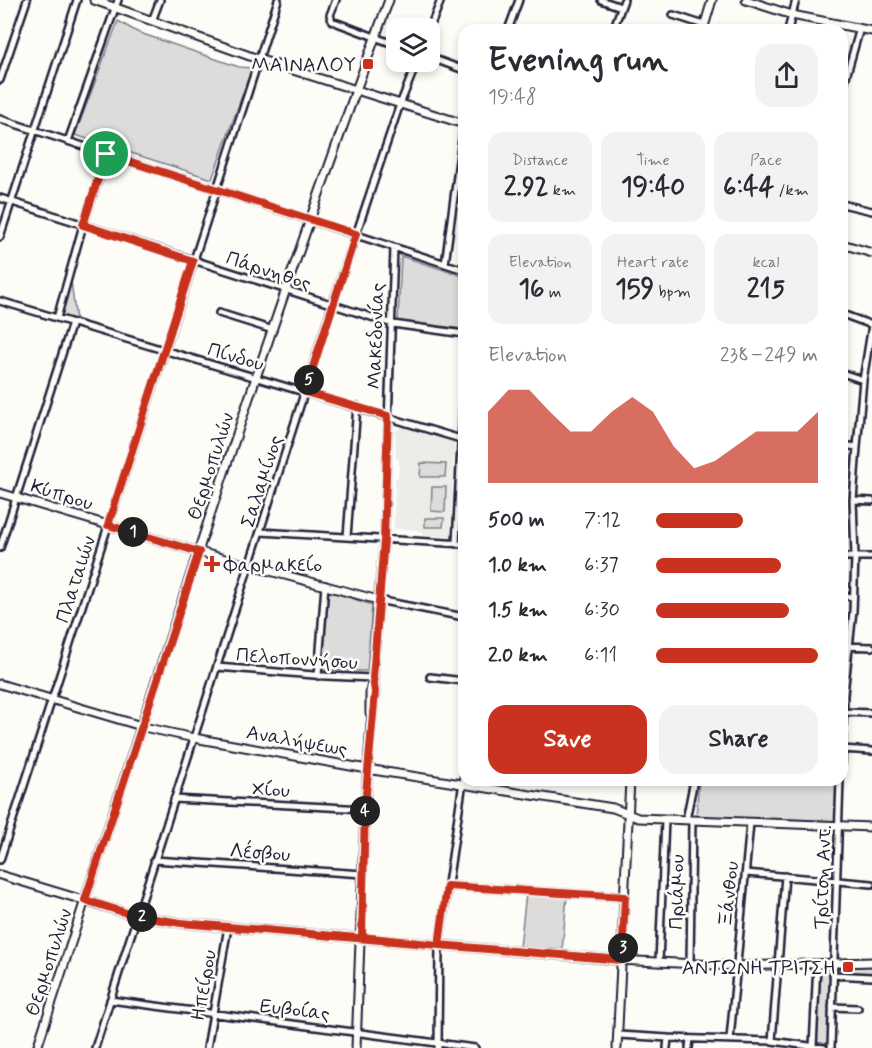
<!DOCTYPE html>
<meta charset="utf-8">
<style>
body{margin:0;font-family:Mynerve,sans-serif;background:#f2f2f3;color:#2b2b33;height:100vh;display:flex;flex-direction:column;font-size:22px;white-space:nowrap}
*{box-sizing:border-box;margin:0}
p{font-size:20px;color:#7c7c81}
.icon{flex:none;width:33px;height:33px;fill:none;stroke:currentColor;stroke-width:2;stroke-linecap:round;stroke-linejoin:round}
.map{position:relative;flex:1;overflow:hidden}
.side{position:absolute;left:458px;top:24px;width:390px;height:762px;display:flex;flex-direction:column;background:#fff;border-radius:18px;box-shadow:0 3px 9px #0003}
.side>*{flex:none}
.fabs{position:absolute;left:386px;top:18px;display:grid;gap:12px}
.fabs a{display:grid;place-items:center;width:54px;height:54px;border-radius:12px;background:#fff;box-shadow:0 3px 9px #0003;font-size:30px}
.pin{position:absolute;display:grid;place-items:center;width:51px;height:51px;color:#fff;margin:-26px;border:3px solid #fff;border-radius:50%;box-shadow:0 2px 6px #0007}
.km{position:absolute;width:30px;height:30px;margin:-15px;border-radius:50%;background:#222;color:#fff;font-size:16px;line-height:30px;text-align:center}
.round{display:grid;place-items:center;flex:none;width:63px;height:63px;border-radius:18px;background:#f2f2f3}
.summary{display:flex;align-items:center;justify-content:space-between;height:102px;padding:0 30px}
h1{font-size:33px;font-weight:800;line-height:45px}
.stats{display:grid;grid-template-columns:repeat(3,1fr);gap:9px;height:102px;padding:6px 30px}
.stats div{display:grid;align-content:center;border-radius:15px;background:#f2f2f3;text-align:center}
.stats b{font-size:26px;font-weight:800}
.stats small{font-size:16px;font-weight:400}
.stats p{font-size:16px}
.chart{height:168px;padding:12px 30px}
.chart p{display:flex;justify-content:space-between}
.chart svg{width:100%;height:108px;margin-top:6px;fill:#c8321e;opacity:.7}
.primary-button{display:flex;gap:12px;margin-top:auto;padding:12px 30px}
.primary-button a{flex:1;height:69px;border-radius:18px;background:#c8321e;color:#fff;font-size:24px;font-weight:800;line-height:69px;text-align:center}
.primary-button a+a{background:#f2f2f3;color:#2b2b33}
ul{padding:0 30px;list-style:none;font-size:20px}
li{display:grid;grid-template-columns:96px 72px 1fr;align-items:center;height:45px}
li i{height:15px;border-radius:8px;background:#c8321e}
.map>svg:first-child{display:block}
</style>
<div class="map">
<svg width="872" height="1048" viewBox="0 0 872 1048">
<rect width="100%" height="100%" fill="#fdfcf7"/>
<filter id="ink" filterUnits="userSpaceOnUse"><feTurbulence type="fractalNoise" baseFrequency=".0167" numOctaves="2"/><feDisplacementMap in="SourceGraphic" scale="12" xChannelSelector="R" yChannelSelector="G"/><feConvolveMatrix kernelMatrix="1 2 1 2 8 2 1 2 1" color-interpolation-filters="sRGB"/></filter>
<g filter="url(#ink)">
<!-- built -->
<path fill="#ecece9" d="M404 426 453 440 451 537 425 536 420 530 394 529 395 478 398 477 399 460 396 457 395 431Z"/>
<!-- green -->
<path fill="#dddcdb" stroke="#807f8b" stroke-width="1.5" d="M118 21 137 32 239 67 252 68 212 179 75 135Z
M401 256 463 276V329L398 321Z
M71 281 76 320 61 316Z
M421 463 446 464 445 477H420Z
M432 487H446L445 512 431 511Z
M425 518H444L443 527H425Z
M327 590 372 605 367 671 322 670Z
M699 780H838L836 821 696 816Z
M526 893 567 896 562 951 520 947Z
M872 966V975L839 973 840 968Z
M821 968H830L828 1045 816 1044Z"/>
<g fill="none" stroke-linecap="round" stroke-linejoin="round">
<defs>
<path id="minor" d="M336 0 330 15 332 21 396 45
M601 0 621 7
M673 15 704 25
M152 21 160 0
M429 30 441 0
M508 30 519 0
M613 30 624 0
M788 30 796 0
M429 57 464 70
M0 80 27 0
M842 91 860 28
M0 119 464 270
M68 141 118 0
M0 198 393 324 464 334
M842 204 872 211
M0 237 77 0
M394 248 384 540 378 600 464 617
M445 264 464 124
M0 301 464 440
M219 313 273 330
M842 314 872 325
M57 318 83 225 107 154
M842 373 863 380
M842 445 857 447
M853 500 872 501
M261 532 464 544
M347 537 357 406
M456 544 464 387
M0 548 72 323
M842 557H872
M842 595 852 597
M842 646 872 647
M217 667 326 676 373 678
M318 676 325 585
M430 677 464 681
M843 712 872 713
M842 749 872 751
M842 763 844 694 853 611 855 557 853 500 857 447 863 380 872 325
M174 799 365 809
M686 820 694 780
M0 860 278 0
M154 860 363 874
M746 873 872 884
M447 886 625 897
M659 962 665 820
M690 964 692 820
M833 975 872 977
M110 1000 475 1048
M832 1007 858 1008
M619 1035 668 1038 772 1041 824 1048
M730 1039 750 823
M772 1041 785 876
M813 1047 817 964
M95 1048 332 306 399 107 417 62
M207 1048 228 927
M438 1048 439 945 464 775
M667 1048 668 1038
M689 1048 690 1039
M831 1048 840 780"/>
<path id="tertiary" d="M94 0 258 59 464 124
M746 0 792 15 872 31
M703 30 712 0
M842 244 872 253
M0 493 199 552 378 600 373 678 375 692 371 724 365 809 356 1048
M0 684 148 728 194 738 373 770 613 808 638 818 872 827
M370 713V692L373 679
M0 875 136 916 181 923 618 960 736 966 872 962
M37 1048C151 698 261 345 389 0
M617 1048 630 780"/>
</defs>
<!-- minor casing -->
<use href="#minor" stroke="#22223b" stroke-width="10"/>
<!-- tertiary casing -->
<use href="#tertiary" stroke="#22223b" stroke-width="11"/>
<!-- minor -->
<use href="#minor" stroke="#fdfcf7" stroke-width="5"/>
<!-- tertiary -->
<use href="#tertiary" stroke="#fdfcf7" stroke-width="7"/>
</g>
</g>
<g fill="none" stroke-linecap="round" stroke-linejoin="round" filter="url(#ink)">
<defs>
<path id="route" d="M106 154 83 225 193 261 108 525 199 552 85 900 136 916 181 923 439 945 622 960 625 897 447 886 439 945 362 937 365 805 375 692 373 678 384 540 388 416 305 392 356 234 106 154"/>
</defs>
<!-- route casing -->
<use href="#route" stroke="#fff" stroke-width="12"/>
<!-- route -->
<use href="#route" stroke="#c8321e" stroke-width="8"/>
</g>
<!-- markers -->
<g fill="#c8321e" stroke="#fdfcf7" stroke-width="2">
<rect x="362" y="58" width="12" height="12" rx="3"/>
<path d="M209 555h6v6h6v6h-6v6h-6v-6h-6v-6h6z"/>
<rect x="842" y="961" width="12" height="12" rx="3"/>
</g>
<g text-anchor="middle" stroke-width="5" stroke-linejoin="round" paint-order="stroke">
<!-- poi labels -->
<g font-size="20" fill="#22223b" stroke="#fdfcf7" text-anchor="end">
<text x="356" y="71">ΜΑΙΝΑΛΟΥ</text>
<text x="224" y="571" text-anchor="start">Φαρμακείο</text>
<text x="836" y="974">ΑΝΤΩΝΗ ΤΡΙΤΣΗ</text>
</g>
<!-- street labels -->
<g font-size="20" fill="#22223b" stroke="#fdfcf7">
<text transform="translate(269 270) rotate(18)" y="7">Πάρνηθος</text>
<text transform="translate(375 336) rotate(-88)" y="7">Μακεδονίας</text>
<text transform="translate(236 356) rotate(16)" y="7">Πίνδου</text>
<text transform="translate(210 466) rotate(-72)" y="7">Θερμοπυλών</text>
<text transform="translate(261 481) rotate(-72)" y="7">Σαλαμίνος</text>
<text transform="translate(62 494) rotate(17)" y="7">Κύπρου</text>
<text transform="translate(75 579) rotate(-72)" y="7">Πλαταιών</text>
<text transform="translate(297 658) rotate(4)" y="7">Πελοποννήσου</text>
<text transform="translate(297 740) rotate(10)" y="7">Αναλήψεως</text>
<text transform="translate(271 789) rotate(3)" y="7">Χίου</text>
<text transform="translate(260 852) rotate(4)" y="7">Λέσβου</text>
<text transform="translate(822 877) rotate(-88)" y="7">Τρίτση Αντ.</text>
<text transform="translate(676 892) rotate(-89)" y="7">Πριάμου</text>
<text transform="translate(728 894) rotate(-84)" y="7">Ξάνθου</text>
<text transform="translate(48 962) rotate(-72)" y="7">Θερμοπυλών</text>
<text transform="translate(203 985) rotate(-80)" y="7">Ηπείρου</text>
<text transform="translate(295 1009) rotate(7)" y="7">Ευβοίας</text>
</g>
</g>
</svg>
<div class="fabs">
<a><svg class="icon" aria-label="layers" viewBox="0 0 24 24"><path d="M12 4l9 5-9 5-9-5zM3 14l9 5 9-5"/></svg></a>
</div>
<div class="pin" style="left:106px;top:154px;background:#1e9e55"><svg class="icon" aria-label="arrive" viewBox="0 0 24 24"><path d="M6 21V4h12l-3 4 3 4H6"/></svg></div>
<b class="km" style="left:133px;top:532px">1</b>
<b class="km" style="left:142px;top:917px">2</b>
<b class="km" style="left:623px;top:948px">3</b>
<b class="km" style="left:365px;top:811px">4</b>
<b class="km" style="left:309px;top:380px">5</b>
<section class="side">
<div class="summary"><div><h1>Evening run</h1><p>19:48</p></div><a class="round"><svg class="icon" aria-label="share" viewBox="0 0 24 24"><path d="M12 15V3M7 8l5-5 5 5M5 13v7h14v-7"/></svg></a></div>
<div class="stats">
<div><p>Distance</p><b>2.92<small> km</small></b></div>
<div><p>Time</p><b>19:40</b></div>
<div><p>Pace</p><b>6:44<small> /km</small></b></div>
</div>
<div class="stats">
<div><p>Elevation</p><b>16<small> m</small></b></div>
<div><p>Heart rate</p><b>159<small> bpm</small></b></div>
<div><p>kcal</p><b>215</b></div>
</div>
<div class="chart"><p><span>Elevation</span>238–249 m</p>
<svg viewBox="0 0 160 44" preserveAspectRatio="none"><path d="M0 44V15L10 6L20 6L30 15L40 23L50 23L60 15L70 9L80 15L90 29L100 38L110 35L120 29L130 23L140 23L150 23L160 15V44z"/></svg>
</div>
<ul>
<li><b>500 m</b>7:12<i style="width:54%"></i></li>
<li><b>1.0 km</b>6:37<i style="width:77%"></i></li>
<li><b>1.5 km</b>6:30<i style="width:82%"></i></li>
<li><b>2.0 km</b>6:11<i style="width:100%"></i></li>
</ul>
<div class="primary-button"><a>Save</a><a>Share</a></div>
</section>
</div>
